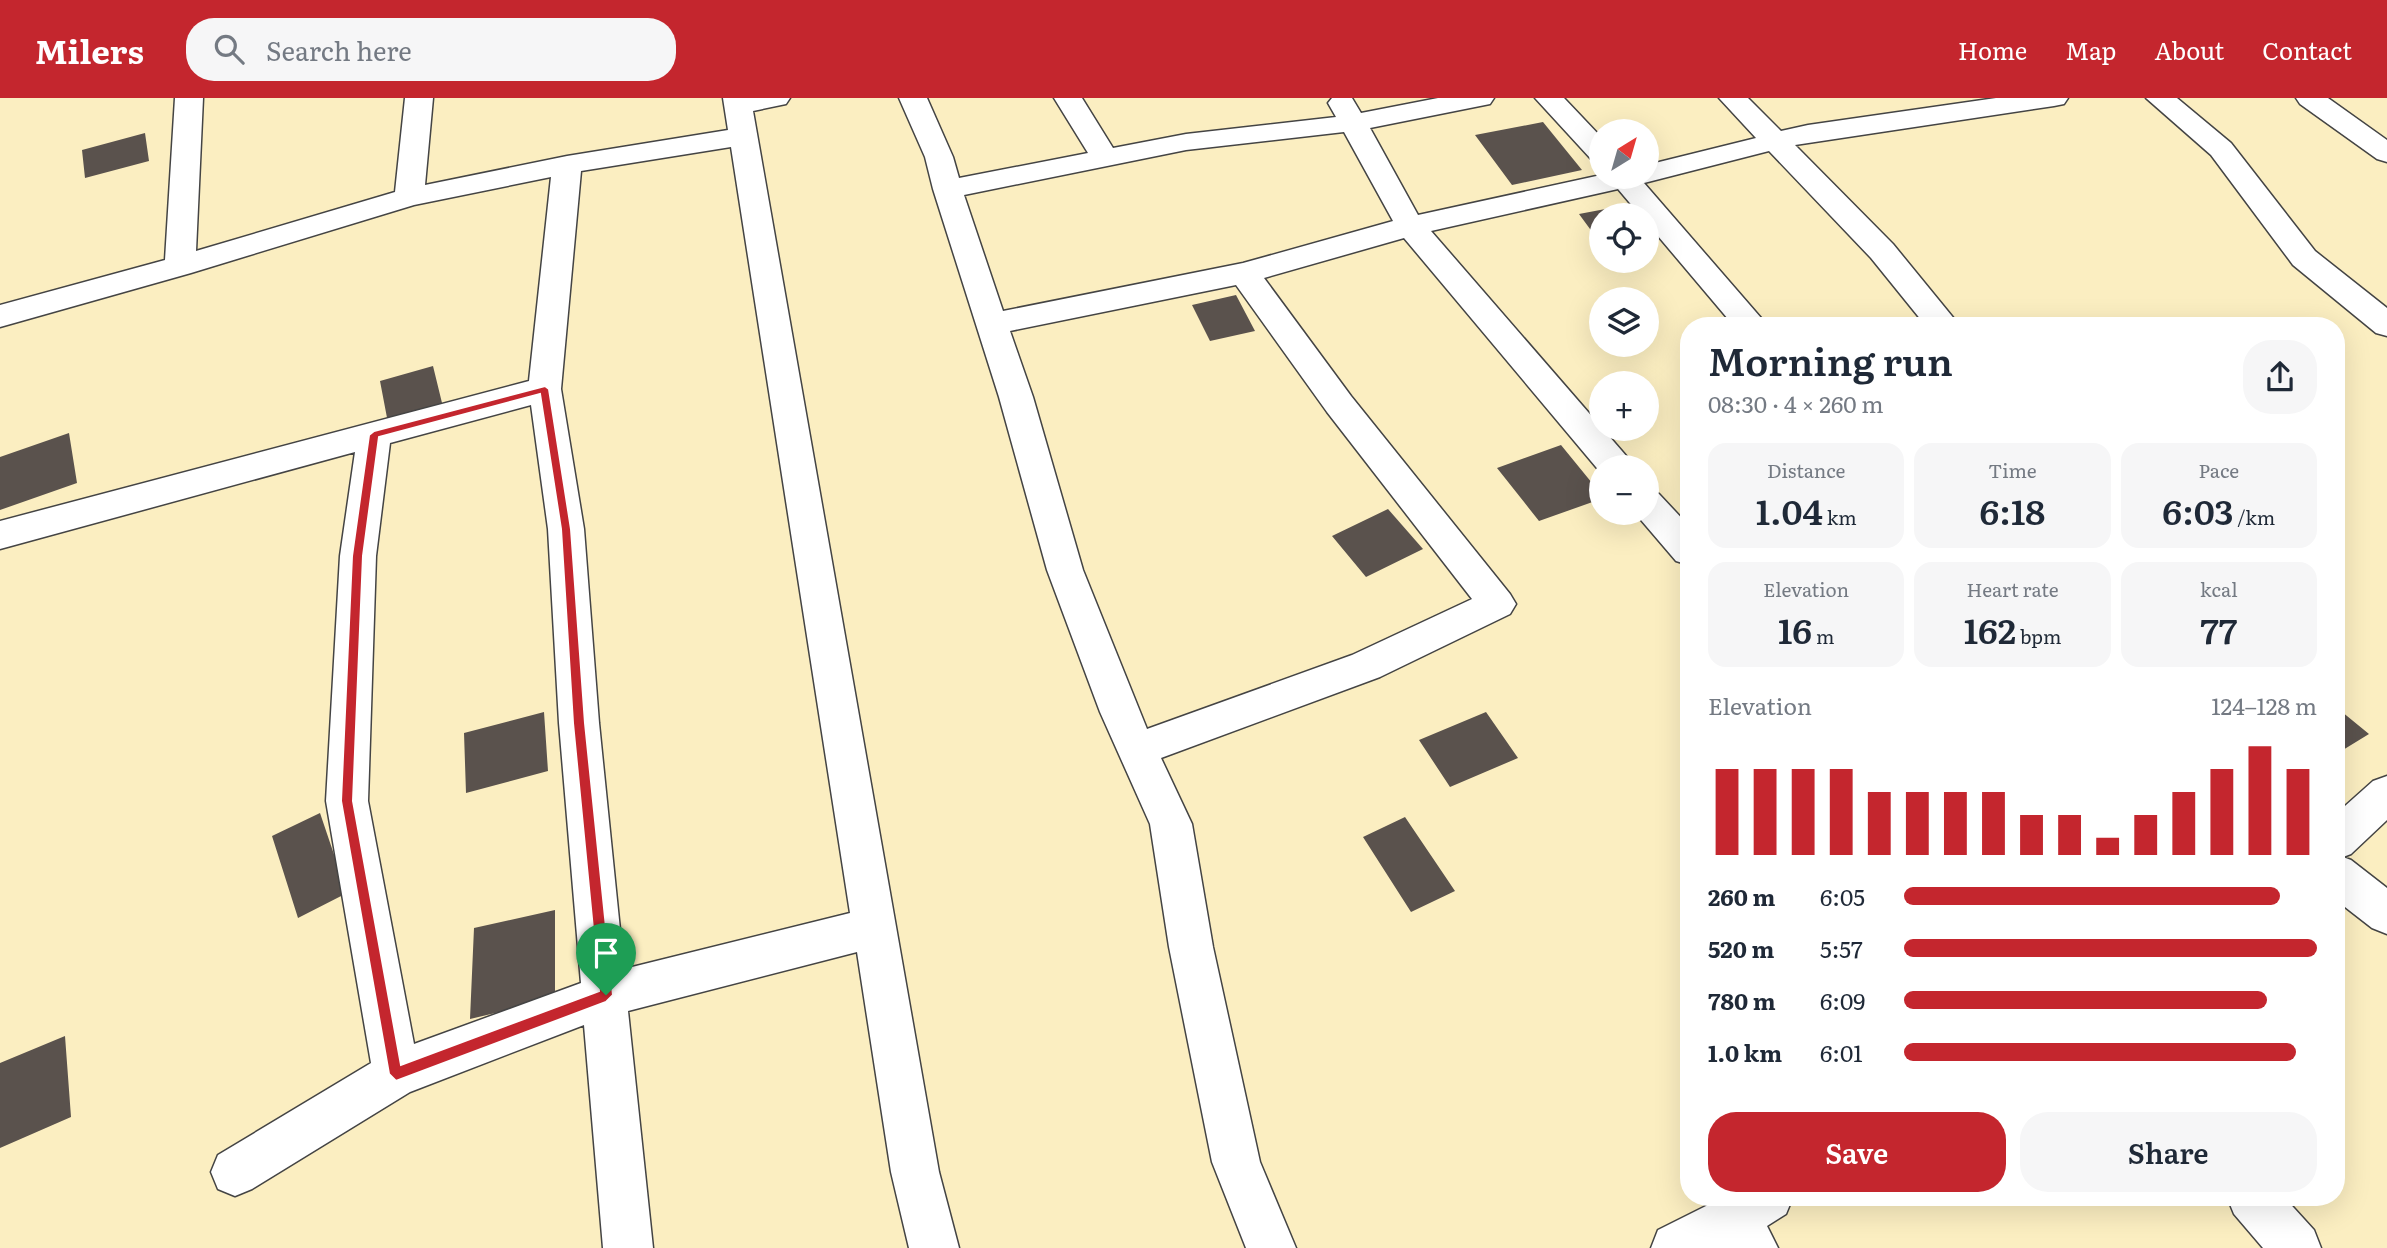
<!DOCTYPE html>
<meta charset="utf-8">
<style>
body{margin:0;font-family:Literata,serif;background:#f6f6f7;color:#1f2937;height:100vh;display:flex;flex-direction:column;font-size:26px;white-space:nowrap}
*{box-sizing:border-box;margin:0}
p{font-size:23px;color:#747a83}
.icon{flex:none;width:38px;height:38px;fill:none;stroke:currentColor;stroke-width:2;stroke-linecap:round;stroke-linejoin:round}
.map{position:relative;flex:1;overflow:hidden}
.panel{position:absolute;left:1680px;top:219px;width:665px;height:889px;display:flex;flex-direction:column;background:#fff;border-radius:28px;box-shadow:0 7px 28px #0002}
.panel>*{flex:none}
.needle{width:46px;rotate:37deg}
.tools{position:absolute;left:1589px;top:21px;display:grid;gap:14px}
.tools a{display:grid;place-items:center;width:70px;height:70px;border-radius:50%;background:#fff;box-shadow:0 7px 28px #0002;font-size:35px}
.pin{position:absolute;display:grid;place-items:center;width:60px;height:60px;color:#fff;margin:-72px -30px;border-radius:50% 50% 50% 0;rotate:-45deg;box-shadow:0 0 7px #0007}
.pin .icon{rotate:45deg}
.round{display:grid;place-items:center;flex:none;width:74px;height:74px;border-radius:28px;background:#f6f6f7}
.summary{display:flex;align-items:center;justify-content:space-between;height:119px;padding:0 28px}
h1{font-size:38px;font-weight:600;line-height:52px}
.stats{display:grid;grid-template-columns:repeat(3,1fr);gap:10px;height:119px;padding:7px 28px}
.stats div{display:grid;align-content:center;border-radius:18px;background:#f6f6f7;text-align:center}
.stats b{font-size:35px;font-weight:600}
.stats small{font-size:19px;font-weight:400}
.stats p{font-size:19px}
.chart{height:196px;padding:14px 28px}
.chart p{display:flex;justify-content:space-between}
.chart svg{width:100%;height:126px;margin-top:7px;stroke:#c4262e;stroke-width:6}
.button{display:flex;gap:14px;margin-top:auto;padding:14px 28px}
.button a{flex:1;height:80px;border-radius:28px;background:#c4262e;color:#fff;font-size:28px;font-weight:600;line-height:80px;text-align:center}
.button a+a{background:#f6f6f7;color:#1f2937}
ul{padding:0 28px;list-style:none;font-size:23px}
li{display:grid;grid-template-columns:112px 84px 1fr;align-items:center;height:52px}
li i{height:18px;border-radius:9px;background:#c4262e}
header{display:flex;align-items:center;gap:42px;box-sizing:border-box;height:98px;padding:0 35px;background:#c4262e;color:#fff}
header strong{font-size:33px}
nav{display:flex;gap:38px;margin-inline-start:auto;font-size:24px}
.search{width:490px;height:63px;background:#f6f6f7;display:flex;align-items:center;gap:18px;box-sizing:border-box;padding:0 24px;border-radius:28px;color:#747a83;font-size:26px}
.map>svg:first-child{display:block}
</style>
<header>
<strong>Milers</strong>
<div class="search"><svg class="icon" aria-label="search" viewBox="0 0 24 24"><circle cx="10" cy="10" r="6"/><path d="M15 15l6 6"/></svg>Search here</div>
<nav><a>Home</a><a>Map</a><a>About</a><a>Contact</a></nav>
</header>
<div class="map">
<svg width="2387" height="1150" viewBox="0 0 2387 1150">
<rect width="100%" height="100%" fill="#fffdf5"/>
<!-- sand -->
<path fill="#fbeec1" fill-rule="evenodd" d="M0 0H2387V1150H0ZM1601 33H1647V79H1601ZM1601 117H1647V163H1601ZM1601 201H1647V247H1601ZM1689 228H2336V1099H1689ZM1601 285H1647V331H1601ZM1601 369H1647V415H1601Z"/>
<!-- building -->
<path fill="#5a524d" d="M1543 24 1582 72 1512 87 1475 37Z
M145 35 149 63 85 80 82 52Z
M1616 109 1622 117H1601V146L1579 116Z
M1236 197 1255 233 1210 243 1192 207Z
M433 268 443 309 388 325 380 283Z
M69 335 77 385 0 412V359Z
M1561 347 1601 396V401L1539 423 1497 370Z
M1388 411 1423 451 1366 479 1332 438Z
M2336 609 2369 636 2338 655 2336 654Z
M544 614 548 673 466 695 464 635Z
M1486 614 1518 660 1450 689 1419 642Z
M320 715 347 795 298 820 272 738Z
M1405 719 1455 793 1411 814 1363 739Z
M555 812V901L470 921 474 830Z
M65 938 71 1019 0 1050V965Z"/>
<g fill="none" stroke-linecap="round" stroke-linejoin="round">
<defs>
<path id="minor" d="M175 0H203L196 153 395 94 405 0H433L425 87 567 58 728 32 723 0H790L786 6 753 13 939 1074 959 1150H909L891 1074 857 854 628 913 653 1150H603L584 927 410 994 252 1091 235 1098 218 1091 211 1074 218 1057 371 965 326 703 340 458 355 354 0 451V423L529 283 551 79 414 107 191 175 0 229V207L165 162ZM731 49 850 815 624 871 599 625 584 431 561 291 581 73ZM531 307 548 431 559 625 581 885 414 946 368 703 376 458 390 345Z
M899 0H927L953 59 959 80 1088 55 1054 0H1082L1113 50 1186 36 1336 19 1328 5 1332 0H1352L1361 15 1438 0H1494L1490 6 1370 30 1418 117 1601 77 1647 79V67L1756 40 1719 0H1748L1781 33 1808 27 1996 0H2068L2064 6 2054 8 1795 47 1893 146 1960 228H1926L1871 160 1769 53 1644 85 1768 228H1734L1647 125V117H1640L1618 91 1431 133 1628 360 1633 369H1601V375L1404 140 1264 180 1351 298 1510 496 1516 506 1510 516 1380 579 1161 660 1192 726 1213 849 1260 1064 1296 1150H1246L1212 1064 1169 849 1150 726 1100 614 1047 472 999 299 933 91 925 59ZM1344 34 1393 123 1243 165 1003 213 964 97 1186 52ZM1236 187 1327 314 1472 501 1352 557 1147 631 1083 472 1033 299 1010 233Z
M1535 0H1564L1601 39V64L1591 61Z
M2146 0H2177L2231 45 2315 153 2387 210V238L2376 235 2293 167 2211 57Z
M2296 0H2328L2387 42V64L2377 61 2300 6Z
M1647 392 1659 396 1689 428V467L1676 463 1635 415H1647Z
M2387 678V722L2351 756 2343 759 2351 762 2387 790V836L2372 830 2336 802V716L2373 683Z
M1724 1099H1793L1786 1116 1767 1128 1778 1150H1651L1658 1132Z
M2227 1099H2284L2314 1132 2321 1150H2263L2234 1116Z"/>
</defs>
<!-- minor casing -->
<use href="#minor" stroke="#444" stroke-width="3"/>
<!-- minor -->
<use href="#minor" fill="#fff" fill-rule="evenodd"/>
</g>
<!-- route -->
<path fill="#c4262e" stroke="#fff" stroke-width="2" fill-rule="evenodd" d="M545 288 549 291 571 431 585 625 613 897 606 904 396 983 389 976 341 703 352 458 369 337 374 333ZM540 296 561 431 573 625 599 893 401 967 353 703 363 458 379 339Z"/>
</svg>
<div class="tools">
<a><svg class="needle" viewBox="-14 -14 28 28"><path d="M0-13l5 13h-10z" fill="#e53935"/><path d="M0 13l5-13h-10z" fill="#747a83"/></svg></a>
<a><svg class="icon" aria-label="locate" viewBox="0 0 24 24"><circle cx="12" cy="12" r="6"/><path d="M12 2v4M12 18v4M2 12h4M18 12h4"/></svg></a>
<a><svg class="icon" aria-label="layers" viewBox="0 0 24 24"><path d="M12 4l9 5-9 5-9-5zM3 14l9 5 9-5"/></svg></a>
<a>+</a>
<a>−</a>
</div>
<div class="pin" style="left:606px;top:897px;background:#1e9e55"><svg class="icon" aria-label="arrive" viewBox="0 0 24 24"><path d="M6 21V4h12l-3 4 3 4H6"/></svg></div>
<section class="panel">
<div class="summary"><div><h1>Morning run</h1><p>08:30 · 4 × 260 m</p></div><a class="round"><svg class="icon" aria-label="share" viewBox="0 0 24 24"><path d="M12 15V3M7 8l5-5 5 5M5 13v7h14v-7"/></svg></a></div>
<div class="stats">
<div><p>Distance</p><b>1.04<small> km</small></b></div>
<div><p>Time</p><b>6:18</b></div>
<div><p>Pace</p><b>6:03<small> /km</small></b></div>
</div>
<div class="stats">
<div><p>Elevation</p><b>16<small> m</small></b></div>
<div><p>Heart rate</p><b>162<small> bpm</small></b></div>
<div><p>kcal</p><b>77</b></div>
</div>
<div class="chart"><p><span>Elevation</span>124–128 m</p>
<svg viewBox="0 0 160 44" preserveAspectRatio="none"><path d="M5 44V14M15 44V14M25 44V14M35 44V14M45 44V22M55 44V22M65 44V22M75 44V22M85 44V30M95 44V30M105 44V38M115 44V30M125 44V22M135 44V14M145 44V6M155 44V14"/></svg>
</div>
<ul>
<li><b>260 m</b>6:05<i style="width:91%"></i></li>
<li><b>520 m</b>5:57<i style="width:100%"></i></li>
<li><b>780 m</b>6:09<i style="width:88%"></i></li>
<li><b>1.0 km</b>6:01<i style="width:95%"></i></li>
</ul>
<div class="button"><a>Save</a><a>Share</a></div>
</section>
</div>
